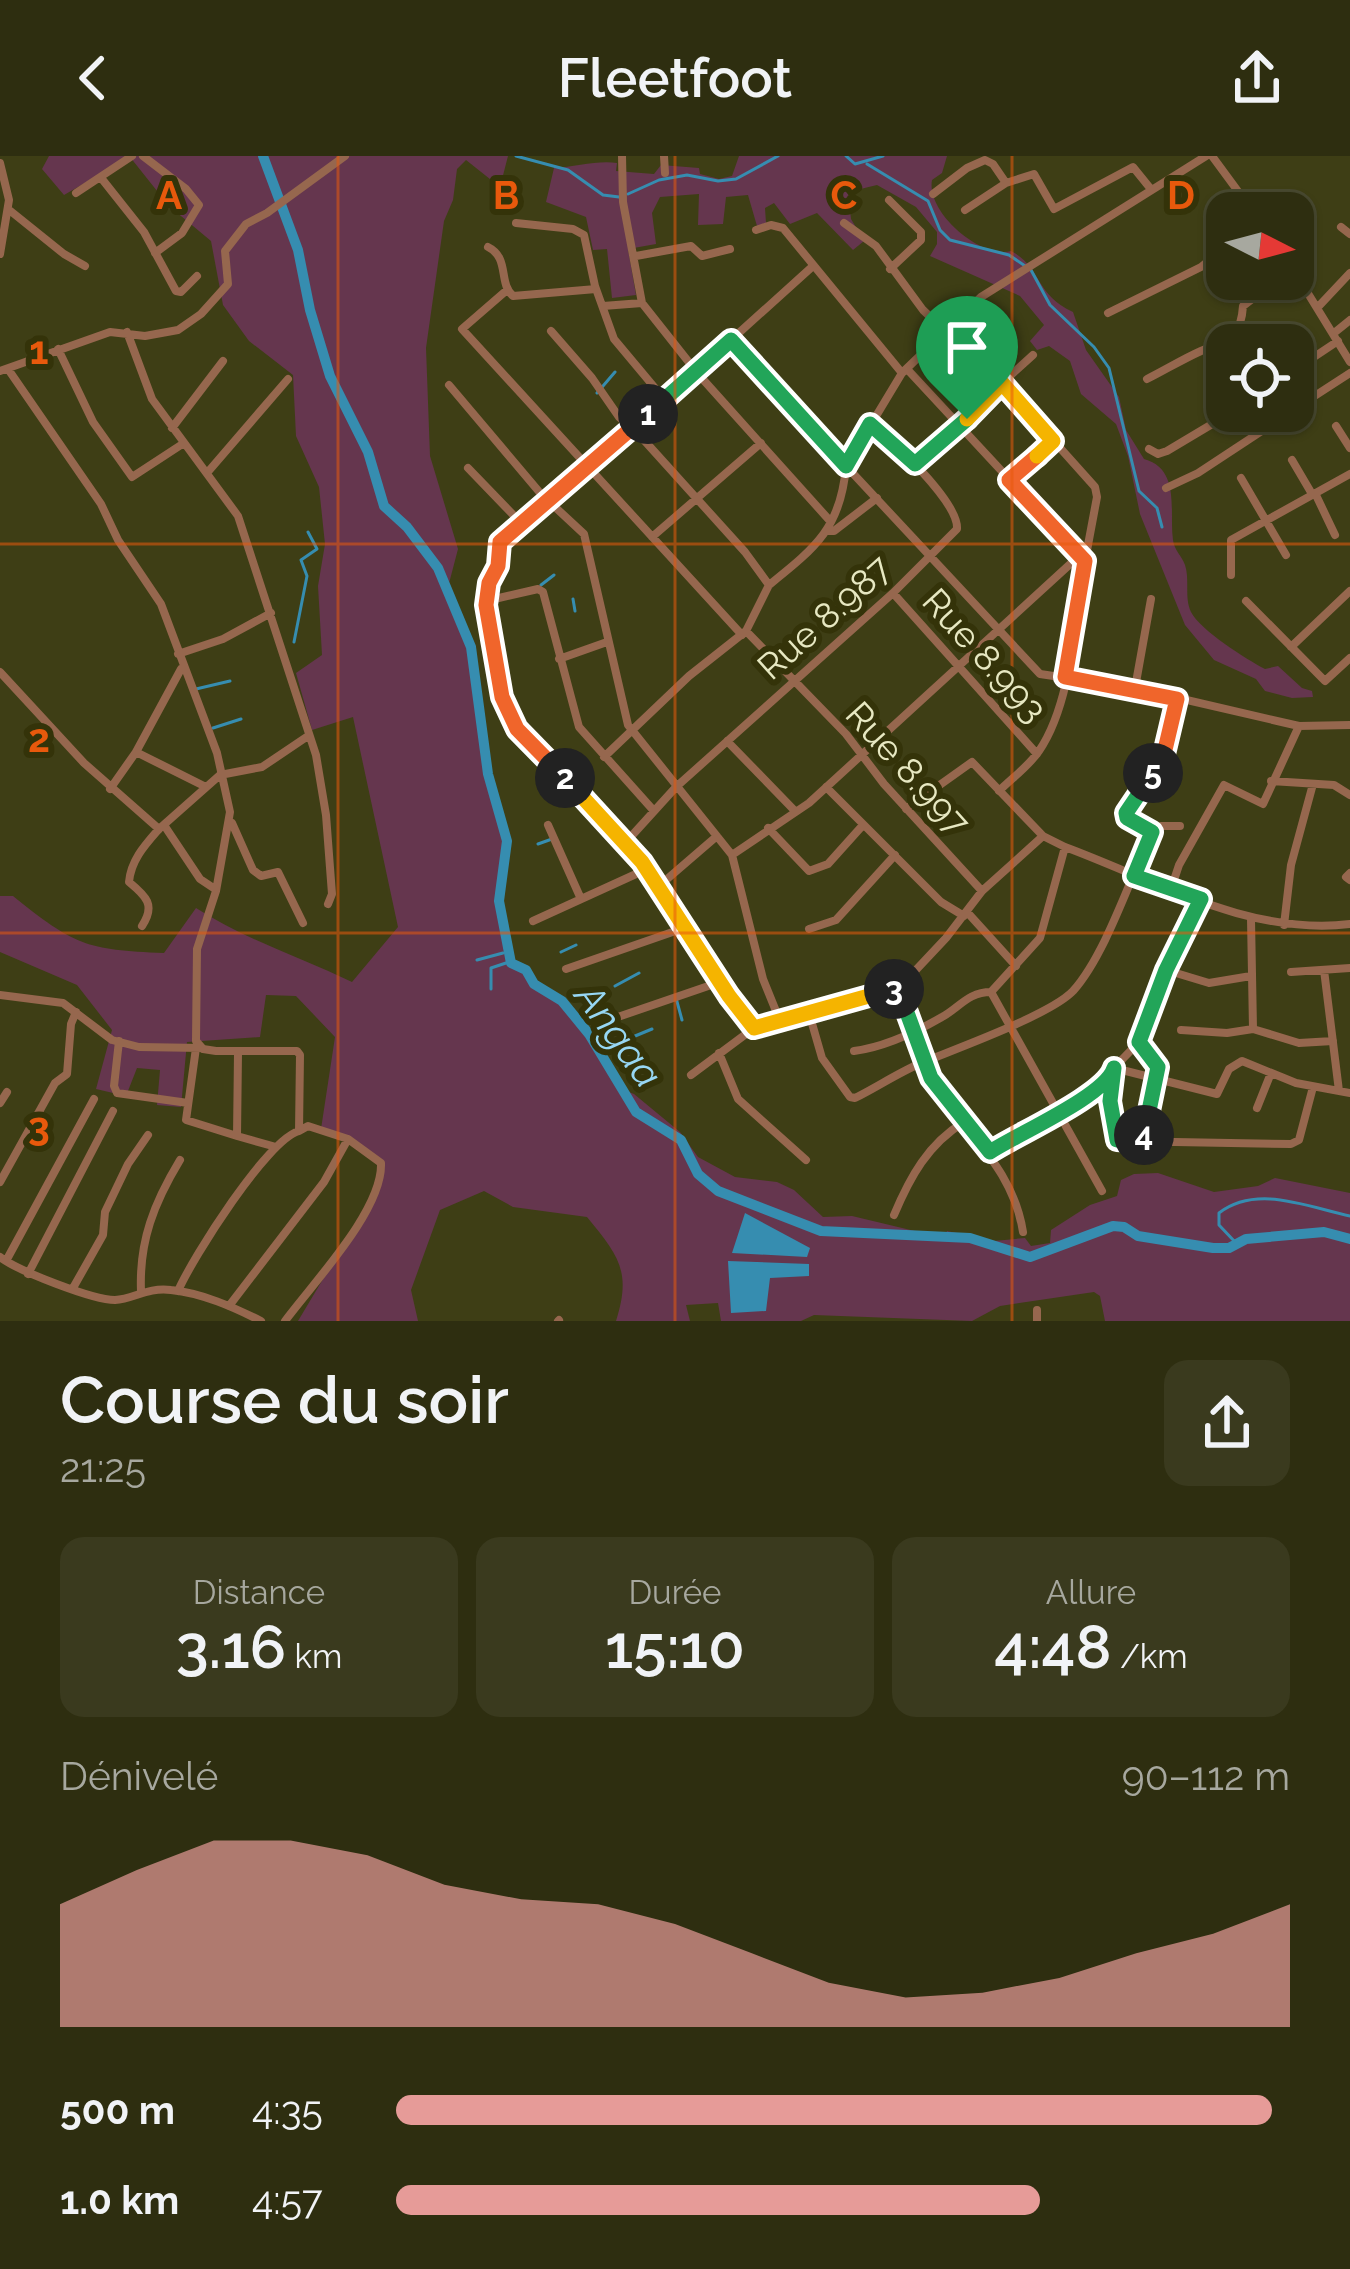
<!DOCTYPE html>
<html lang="fr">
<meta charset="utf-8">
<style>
body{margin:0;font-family:Raleway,sans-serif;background:#3a3a1e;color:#f1f3f6;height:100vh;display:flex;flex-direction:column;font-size:45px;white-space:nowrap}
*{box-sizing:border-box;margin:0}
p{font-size:39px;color:#a7a89f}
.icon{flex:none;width:66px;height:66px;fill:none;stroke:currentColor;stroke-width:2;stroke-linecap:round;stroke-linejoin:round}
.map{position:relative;height:1165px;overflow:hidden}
.drawer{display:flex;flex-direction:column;background:#2e2e10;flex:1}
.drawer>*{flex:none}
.needle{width:78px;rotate:96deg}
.fabs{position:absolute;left:1206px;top:36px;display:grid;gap:24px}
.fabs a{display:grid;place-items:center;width:108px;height:108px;border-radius:24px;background:#2e2e10;box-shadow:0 3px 9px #0004,0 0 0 3px #494a30;font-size:60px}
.pin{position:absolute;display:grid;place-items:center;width:102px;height:102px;color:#fff;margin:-123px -51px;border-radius:50% 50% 50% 0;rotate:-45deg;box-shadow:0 0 12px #0007}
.pin .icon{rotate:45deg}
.km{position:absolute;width:60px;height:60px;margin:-30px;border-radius:50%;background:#222;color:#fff;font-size:33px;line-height:60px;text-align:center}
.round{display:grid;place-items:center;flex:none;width:126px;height:126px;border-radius:24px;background:#3a3a1e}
.overview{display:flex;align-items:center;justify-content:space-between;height:204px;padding:0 60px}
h1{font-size:66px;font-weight:600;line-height:90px}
.stats{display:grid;grid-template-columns:repeat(3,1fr);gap:18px;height:204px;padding:12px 60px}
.stats div{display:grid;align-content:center;border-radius:24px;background:#3a3a1e;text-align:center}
.stats b{font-size:60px;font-weight:600}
.stats small{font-size:33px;font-weight:400}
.stats p{font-size:33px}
.chart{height:336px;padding:24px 60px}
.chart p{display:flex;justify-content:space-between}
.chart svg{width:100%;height:216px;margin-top:12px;fill:#e69b98;opacity:.7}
ul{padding:0 60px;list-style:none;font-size:39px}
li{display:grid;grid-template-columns:192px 144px 1fr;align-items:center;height:90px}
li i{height:30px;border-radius:15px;background:#e69b98}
header{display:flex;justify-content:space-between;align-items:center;height:156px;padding:0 60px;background:#2e2e10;font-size:54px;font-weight:600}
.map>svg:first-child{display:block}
</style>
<header><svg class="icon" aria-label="back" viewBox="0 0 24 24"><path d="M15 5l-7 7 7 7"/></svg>Fleetfoot<svg class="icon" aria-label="share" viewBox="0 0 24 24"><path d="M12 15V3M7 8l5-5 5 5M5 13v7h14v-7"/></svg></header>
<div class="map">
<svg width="1350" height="1165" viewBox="0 0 1350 1165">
<rect width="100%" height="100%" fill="#3e3e15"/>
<!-- green -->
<path fill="#65364e" d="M49 0H508L500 31 466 4 457 13 453 44 444 65 426 192 430 300 458 393 447 435 461 463 477 516 488 618 507 685 499 745 512 809 526 814 534 827 562 845 589 878 619 932 634 938 680 976 698 1001 735 1021 777 1026 794 1034 823 1061 852 1060 944 1082 947 1075 994 1085 1025 1082 1031 1090 1050 1087 1051 1074 1090 1049 1117 1040 1121 1024 1134 1018 1158 1017 1214 1036 1258 1030 1275 1022 1350 1037V1165H1105L1100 1140 1094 1136 1000 1150 972 1165 814 1159 801 1165H721L718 1147 686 1149 690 1165H616C632 1115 618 1099 587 1061L513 1051 484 1035 440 1054 411 1134 418 1165H298L372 1041 382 1004 321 973 335 881 296 840 266 839 260 881 187 886 181 951 157 949 160 914 137 912 126 940 96 933 112 874 77 829 0 796V740H13C74 789 86 794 164 797L196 752C244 783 300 801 352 826L398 771 353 561 312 574 296 517 322 499 318 430 325 388 319 331 296 280 293 219 249 185 223 149 211 85 169 50 130 1 64 39 42 13Z
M739 0H947L942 17 932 24C926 56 980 103 1011 95 1042 111 1034 138 1073 156L1086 194 1119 241 1126 274 1144 303C1181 313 1169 356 1173 384 1174 394 1182 400 1185 409 1190 424 1184 441 1191 456 1200 474 1246 503 1265 513L1278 510 1302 532 1312 535 1313 541 1292 542 1265 535 1256 523 1214 504 1185 469 1140 358 1128 300 1116 268 1081 238 1070 205 1049 190 1037 194 1030 185 1044 169 1020 140 930 100 937 88V76L916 51 877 29 848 36 851 63 864 85 853 94 817 57 790 68 774 47 765 52 766 67 757 70 748 39 726 41 723 68 698 69 699 38 660 41 652 57 656 88 628 93 636 139 612 142 607 93 593 94 586 61 546 46 554 12C575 11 598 4 617 7L616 15 654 18 661 9 699 12 700 18 719 23 732 20Z"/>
<!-- water -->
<path fill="#368db0" d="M745 1057 810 1092 807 1101 732 1097Z
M728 1105 809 1108V1120L770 1122 766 1155 731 1157Z"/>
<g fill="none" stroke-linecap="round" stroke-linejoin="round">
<!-- stream -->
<path stroke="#368db0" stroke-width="3" d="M516 0 568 14 603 39 619 41
M846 0 855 8 883 0
M867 8 928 45 940 74 950 84 1009 99 1031 114 1050 149 1094 191 1109 212 1139 335 1157 352 1162 371
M628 38 659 24 687 19 718 25 736 23 778 0
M597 237 615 216
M541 429 554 419
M573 443 575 455
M294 486 307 420 301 404 317 393 308 376
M196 533 230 525
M213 572 241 563
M538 688 552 683
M561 796 576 789
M477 804 503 797
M615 830 639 817
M491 833V812L506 807
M676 842 682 864
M623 885 652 873
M1236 1087 1219 1069V1057C1257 1028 1308 1051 1350 1060"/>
<!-- river -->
<path stroke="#368db0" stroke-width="10" d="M263 0 298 94 310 154 330 220 368 296 384 350 407 371 438 412 471 491 488 618 507 685 499 745 511 807 526 814 534 828 562 845 589 878 636 956 681 984 698 1018 718 1035 821 1075 970 1082 1030 1101 1113 1070 1124 1071 1138 1080 1213 1092H1229L1246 1083 1324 1076 1350 1083"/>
<!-- minor -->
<path stroke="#96674e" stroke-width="8" d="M143 0 186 33 199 49 182 77 155 97
M622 0 623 46 642 147 699 219 831 366
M664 0 665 17
M1206 0 981 141 902 217 846 310 1040 518 1135 532 1299 570 1350 569
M1212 0 1254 57
M0 7 9 44 0 98
M102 23 144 76 176 135 181 136 197 120
M76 37 132 0
M933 38 967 12 985 4 993 8 1006 27 1034 18 1054 53 1133 11 1150 32
M889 44 921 76V84L890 113
M8 53 64 98 85 110
M965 54 1006 27
M516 67 573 73 584 79 595 130 614 183 665 244
M844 67 876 90 923 154 944 174
M1341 71 1350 78
M756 74 771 69 783 72 902 217
M488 91C510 102 498 127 513 140L596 133
M636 100 691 90 702 100 730 93
M1293 113 1350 206
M507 134 462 173 742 479
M603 150 642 147
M1318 151 1350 117
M1108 157 1201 111 1227 90
M551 175 592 222 619 261 633 272 498 390C501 412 487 424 486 445 484 477 502 556 523 581L627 685 754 872 899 832 946 782 982 735 1043 680
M127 176 152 243 238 360 316 599 326 659 332 738 328 748
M1334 177 1350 164
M731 184 846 310C841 372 815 392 769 429L745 396 633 272Z
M731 184 813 110
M58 193 93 266 132 321 184 287
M975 194 1004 169
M1033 199 1002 227 1095 331 1097 341 1085 405
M8 213 101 348 118 384 161 448 217 597 230 656 216 735 197 793 196 885 203 893 216 895H297L300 899 299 975C267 984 193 1101 178 1135
M907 213 1085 405C1075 463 1072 547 1039 595 1029 610 1012 622 999 635
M0 215 110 176 145 180 178 174 201 158 228 128 225 95 246 68 267 57 345 0
M1293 215 1338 185
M1147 223C1165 214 1183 203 1201 195 1227 184 1241 183 1243 150L1278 123
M449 229 541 338 584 378 628 569 732 699 809 647 1079 400
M1293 254 1350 217
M1336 270 1350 292
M172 272 223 205
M1149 293 1158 298 1167 295 1234 255
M1292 304 1312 338
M915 308 1002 227 951 168
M468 312 521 367
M207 317 288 223
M1241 322 1286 399
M1009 324 1053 285
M1166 332 1198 317 1292 255
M1315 337 1335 379
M827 375H834L877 342
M652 381 761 287
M1231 419V384L1350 318
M893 437 1037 598
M486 445 538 433 543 436 579 571 654 655
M1246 445 1325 525 1350 502
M746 475 846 578 884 628 982 735
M1291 491 1350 435
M178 498 223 483 271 457
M559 503 607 486
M0 516 84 607 159 673 220 619 262 611 308 580
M1135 532 1151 443
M727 585 794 654
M136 596 181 513
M604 601 689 520 746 475 769 429
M1271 625 1334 629 1350 639
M826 631 941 746 964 760
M110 633 136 596 206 631
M906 653 972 606 1043 680 1065 691C1157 725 1249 780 1350 768
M232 667 253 714 261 720 278 716 303 767
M164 669 200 723 215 733
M548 669 581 743
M768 672 809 715 828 708 863 669
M1152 676 1161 670H1180
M627 685 676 631 893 437 957 373C959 347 893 284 870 268
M732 699 763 823 780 865
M1350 717 1346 721 1350 724
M659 730 717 680
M1171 733 1179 709 1224 629 1263 648 1299 570
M967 756 1016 810
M1251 763 1253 873 1299 887 1333 885
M533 765 647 713
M1284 769 1291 709 1313 628
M142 770C156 749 146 740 129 726 131 704 145 689 159 673
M809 773 836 764 895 699
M566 813 687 771
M1166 814 1209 827 1251 820
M1324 814 1339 935
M1291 816 1350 812
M899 832C908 862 914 896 931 922 964 976 1013 1011 1023 1076
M991 836 1102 1035
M0 839 63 847 112 884 139 891 202 892
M809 857 822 902 850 941 855 942C877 931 898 917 921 907 955 893 1050 859 1073 835 1106 798 1130 722 1152 676L1127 662 1126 657 1164 598 1177 543
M612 863 720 826
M1181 874 1227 877 1253 873
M119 885 114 930 117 937 188 947
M1139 886 1158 911 1144 986
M196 892 186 964 237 980 238 897
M854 895C885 891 916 876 942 861 959 852 968 836 991 836L1040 782 1065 691
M719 897 738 943 806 1004
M691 919 754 872
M1313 931 1299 984 1291 988 1119 985 1110 945 1114 912 1217 938 1229 913 1242 905 1296 927 1350 937
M0 947 7 936
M1257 952 1271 917
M237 980 276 991
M990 996 1108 926 1111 915 1139 886 1166 814 1201 743
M0 1026 55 927 67 918 71 868 76 856
M894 1059C910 1021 928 988 964 966
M0 1101C18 1115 93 1144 115 1144 134 1143 147 1131 171 1134 202 1137 233 1151 261 1165
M6 1105 94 943
M28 1118 113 955
M73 1132 103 1079 105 1056 128 1008 148 979
M141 1135C139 1085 154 1047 180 1004
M229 1150 324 1026 348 983
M285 1165C313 1127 383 1054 381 1007L348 983 308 970 299 975
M558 1165 559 1164
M1037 1165V1154"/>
</g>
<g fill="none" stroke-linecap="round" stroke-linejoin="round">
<defs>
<path id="split-1" d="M648 258 731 184 846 310 870 268 915 308 967 263"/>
<path id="split-2" d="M565 622 517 573 502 541 486 449 489 427 498 410 500 386 648 258"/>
<path id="split-3" d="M565 622 642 706 729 840 754 872 894 833"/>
<path id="split-4" d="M894 833 898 832 931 922 990 996C1019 977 1105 940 1114 912L1110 945 1117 984 1144 986V979"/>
<path id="split-5" d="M1144 979 1158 911 1139 886 1166 814 1201 743 1134 720 1152 676 1127 662 1126 657 1153 617"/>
<path id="split-6" d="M1037 300 1009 324 1085 405 1065 521 1177 543 1164 598 1153 617"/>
<path id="split-7" d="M967 263 1002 227 1053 285 1037 300"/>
</defs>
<!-- split-1 casing -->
<use href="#split-1" stroke="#fff" stroke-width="24"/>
<!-- split-2 casing -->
<use href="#split-2" stroke="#fff" stroke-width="24"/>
<!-- split-3 casing -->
<use href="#split-3" stroke="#fff" stroke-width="24"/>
<!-- split-4 casing -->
<use href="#split-4" stroke="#fff" stroke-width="24"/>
<!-- split-5 casing -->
<use href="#split-5" stroke="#fff" stroke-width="24"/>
<!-- split-6 casing -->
<use href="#split-6" stroke="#fff" stroke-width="24"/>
<!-- split-7 casing -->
<use href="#split-7" stroke="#fff" stroke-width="24"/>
<!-- split-1 -->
<use href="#split-1" stroke="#22a559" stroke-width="15"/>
<!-- split-2 -->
<use href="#split-2" stroke="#f0652b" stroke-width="15"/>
<!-- split-3 -->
<use href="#split-3" stroke="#f5b400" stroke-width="15"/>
<!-- split-4 -->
<use href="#split-4" stroke="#22a559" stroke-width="15"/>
<!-- split-5 -->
<use href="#split-5" stroke="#22a559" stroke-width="15"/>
<!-- split-6 -->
<use href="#split-6" stroke="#f0652b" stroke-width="15"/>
<!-- split-7 -->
<use href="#split-7" stroke="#f5b400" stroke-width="15"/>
</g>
<!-- grid -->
<path fill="none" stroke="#e8590c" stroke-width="3" stroke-opacity="0.55" d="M338 0V1165M675 0V1165M1012 0V1165M0 388H1350M0 777H1350"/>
<g text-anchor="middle" stroke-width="12" stroke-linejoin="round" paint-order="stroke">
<!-- street labels -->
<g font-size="36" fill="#e7e8c2" stroke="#343309">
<text transform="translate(824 461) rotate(-42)" y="13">Rue 8.987</text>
<text transform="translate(985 499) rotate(48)" y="13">Rue 8.993</text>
<text transform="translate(908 612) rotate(48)" y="13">Rue 8.997</text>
</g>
<!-- water labels -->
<g font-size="39" font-style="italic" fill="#97d7f4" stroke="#343309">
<text transform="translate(619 879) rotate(54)" y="14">Angaa</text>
</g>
</g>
<g font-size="39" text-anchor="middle" font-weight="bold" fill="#e8590c" stroke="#343309" stroke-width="12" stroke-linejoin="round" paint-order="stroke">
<text x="169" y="53">A</text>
<text x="506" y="53">B</text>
<text x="844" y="53">C</text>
<text x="1181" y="53">D</text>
<text x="39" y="208">1</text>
<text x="39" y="596">2</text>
<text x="39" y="984">3</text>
</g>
</svg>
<div class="fabs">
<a><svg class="needle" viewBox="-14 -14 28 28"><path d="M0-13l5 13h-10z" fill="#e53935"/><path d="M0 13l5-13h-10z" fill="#a7a89f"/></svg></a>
<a><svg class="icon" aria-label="locate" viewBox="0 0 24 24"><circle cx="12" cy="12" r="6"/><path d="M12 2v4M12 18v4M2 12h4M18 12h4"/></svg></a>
</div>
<div class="pin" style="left:967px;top:263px;background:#1e9e55"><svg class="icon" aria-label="arrive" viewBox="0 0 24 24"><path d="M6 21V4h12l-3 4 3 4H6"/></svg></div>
<b class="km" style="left:648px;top:258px">1</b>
<b class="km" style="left:565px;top:622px">2</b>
<b class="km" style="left:894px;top:833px">3</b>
<b class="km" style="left:1144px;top:979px">4</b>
<b class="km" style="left:1153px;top:617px">5</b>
</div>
<section class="drawer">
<div class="overview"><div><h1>Course du soir</h1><p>21:25</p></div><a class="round"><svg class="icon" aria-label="share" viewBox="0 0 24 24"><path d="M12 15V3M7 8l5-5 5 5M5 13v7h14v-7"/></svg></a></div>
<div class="stats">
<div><p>Distance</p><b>3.16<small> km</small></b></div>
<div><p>Durée</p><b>15:10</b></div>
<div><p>Allure</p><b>4:48<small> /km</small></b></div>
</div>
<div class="chart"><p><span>Dénivelé</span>90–112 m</p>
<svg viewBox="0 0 160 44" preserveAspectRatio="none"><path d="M0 44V19L10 12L20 6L30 6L40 9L50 15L60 18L70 19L80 23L90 29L100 35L110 38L120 37L130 34L140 29L150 25L160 19V44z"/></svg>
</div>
<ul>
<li><b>500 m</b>4:35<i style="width:98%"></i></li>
<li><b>1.0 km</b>4:57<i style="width:72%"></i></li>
</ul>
</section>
